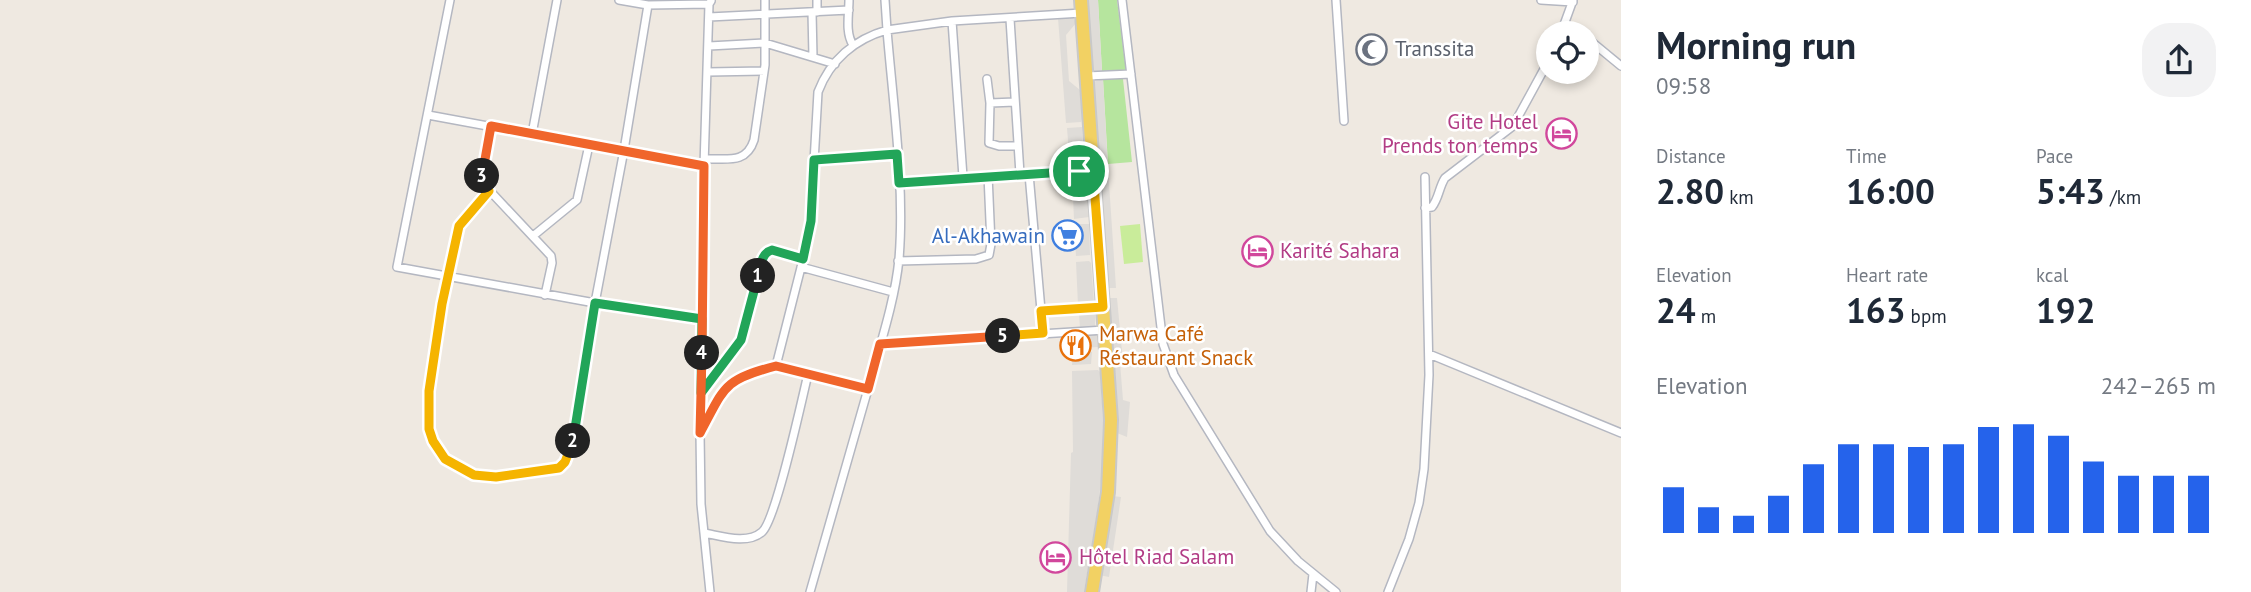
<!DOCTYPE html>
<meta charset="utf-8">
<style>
body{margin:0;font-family:"PT Sans",sans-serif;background:#f2f2f3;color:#1f2937;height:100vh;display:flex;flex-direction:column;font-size:26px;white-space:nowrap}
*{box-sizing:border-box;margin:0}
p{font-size:23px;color:#747a83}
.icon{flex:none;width:38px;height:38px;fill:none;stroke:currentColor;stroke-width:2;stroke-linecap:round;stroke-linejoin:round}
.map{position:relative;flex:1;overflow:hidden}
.details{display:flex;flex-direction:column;background:#fff;width:630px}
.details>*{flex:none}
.controls{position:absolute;left:1536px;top:21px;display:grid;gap:14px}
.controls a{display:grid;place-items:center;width:63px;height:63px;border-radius:50%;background:#fff;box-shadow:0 4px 10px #0003;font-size:35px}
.pin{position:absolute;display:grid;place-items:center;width:60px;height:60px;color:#fff;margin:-30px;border:4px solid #fff;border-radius:50%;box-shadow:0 2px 7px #0007}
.km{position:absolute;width:35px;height:35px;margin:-18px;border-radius:50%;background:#222;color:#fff;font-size:19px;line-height:35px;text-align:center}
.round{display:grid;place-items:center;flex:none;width:74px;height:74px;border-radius:28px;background:#f2f2f3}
.overview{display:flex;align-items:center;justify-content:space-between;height:119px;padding:0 35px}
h1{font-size:38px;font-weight:800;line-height:52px}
.metrics{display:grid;grid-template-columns:repeat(3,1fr);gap:10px;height:119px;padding:7px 35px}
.metrics div{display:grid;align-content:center}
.metrics b{font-size:35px;font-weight:800}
.metrics small{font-size:19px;font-weight:400}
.metrics p{font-size:19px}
.chart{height:196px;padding:14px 35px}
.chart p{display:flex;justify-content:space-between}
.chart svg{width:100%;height:126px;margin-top:7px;stroke:#2563eb;stroke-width:6}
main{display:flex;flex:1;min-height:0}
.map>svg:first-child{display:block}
</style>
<main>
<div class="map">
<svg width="1621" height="592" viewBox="0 0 1621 592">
<rect width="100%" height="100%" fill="#efe9e1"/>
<!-- green -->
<path fill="#b6e59e" d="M1098 0H1117L1126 70 1102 71Z
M1103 79H1123L1132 162 1108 164Z"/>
<!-- pitch -->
<path fill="#c9ec9a" d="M1140 224 1143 262 1124 264 1120 226Z"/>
<!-- plaza -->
<path fill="#dfdcd8" d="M1088 0H1098L1102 71 1092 72Z
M1073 17 1076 23 1066 35 1069 81 1080 90 1082 119 1081 122 1066 123 1058 18Z
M1103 79 1108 168 1116 288H1108L1106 285 1100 208 1093 82Z
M1082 127 1084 165 1070 166 1067 128Z
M1087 174 1089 217 1074 219 1072 175Z
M1074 224H1089L1090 255 1076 256Z
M1089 261 1091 263 1094 303 1078 305 1076 262Z
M1108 298H1117L1123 362 1120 363 1123 400 1130 402 1127 437 1117 433Z
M1079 312H1095V328L1080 329Z
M1097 334 1098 347 1080 348V335Z
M1092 352 1091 364 1072 365 1073 353Z
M1098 370 1100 372 1103 420 1102 474 1097 513 1084 592H1067L1071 453 1073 452 1072 371Z
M1112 496 1121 497 1109 577 1099 575Z"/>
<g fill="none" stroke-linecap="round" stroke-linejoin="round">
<defs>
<path id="street" d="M450 0 397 267 595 303 702 319
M619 0 648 5 709 4 711 1
M817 0V12
M849 0C849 14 845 33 853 45
M885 0 887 30 952 21 1082 13
M1122 0 1163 344 1174 375 1270 531 1298 561 1336 592
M1336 0 1344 121
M1541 0 1573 2
M812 12 813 57
M709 17 849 10
M1010 19 1020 174
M952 21 963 177
M1564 26 1578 33
M1561 33 1573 0
M1587 38 1621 66
M709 46 765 43 835 64
M708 72 764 71
M1087 76 1131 74
M987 79 990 103 1015 102
M990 103 989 143 999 146H1018
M428 115 704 166
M491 126 482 180 490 191 551 256 552 263 545 295
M532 134 557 0
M704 159C726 158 746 165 754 140L765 65V0
M814 160 897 154
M1029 174 1043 333
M899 182 1093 170
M490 191 459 226 442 305 436 350 430 392 429 429 433 441 445 459 474 475 496 477 554 470C566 467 569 455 573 444L595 303 624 150 648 5
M1425 208 1432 207C1439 198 1439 187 1445 178L1513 126 1549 60
M533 236 577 200 589 145
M898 261 976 259 989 255 991 244 988 175
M801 267 893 292
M1041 311 1103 307
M880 344 1105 330
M1429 354 1621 433
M776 366 868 389 810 592
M808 374C802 399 776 520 762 532 747 545 721 536 704 533L701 504 700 433 719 395 726 387 734 380 776 366 810 232 818 92C830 60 855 39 887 30 893 103 905 187 899 259 895 301 879 348 868 389
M702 392 741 340 764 256 772 250 803 259
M700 430 704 166 709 4
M704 533 710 592
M1311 592 1313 574
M1388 592 1409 539 1419 503 1424 469 1429 375 1425 177"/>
<path id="primary" d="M1081 0 1111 420 1108 492 1092 592"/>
</defs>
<!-- street casing -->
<use href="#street" stroke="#b4b7c1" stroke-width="10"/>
<!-- primary casing -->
<use href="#primary" stroke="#c9c9c9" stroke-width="16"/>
<!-- street -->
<use href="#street" stroke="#fff" stroke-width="7"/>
<!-- primary -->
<use href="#primary" stroke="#f2d163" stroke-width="12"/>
</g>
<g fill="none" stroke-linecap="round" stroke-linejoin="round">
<defs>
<path id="split-1" d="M758 276C761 266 761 253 772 250L803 259 811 221 814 160 897 154 899 183 1079 171"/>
<path id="split-2" d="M573 441 595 303 702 319 701 393 741 340 758 276"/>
<path id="split-3" d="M482 176 489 191 459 226 442 304 429 391V429L433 441 445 459 474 475 496 477 559 468 565 462 573 441"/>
<path id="split-4" d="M482 176 491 126 704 166 702 353"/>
<path id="split-5" d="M702 353 700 433C725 387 722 380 776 366L868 389 880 344 1003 336"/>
<path id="split-6" d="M1003 336 1043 333 1041 311 1103 307 1093 170 1079 171"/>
</defs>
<!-- split-1 casing -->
<use href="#split-1" stroke="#fff" stroke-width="14"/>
<!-- split-2 casing -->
<use href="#split-2" stroke="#fff" stroke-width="14"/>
<!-- split-3 casing -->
<use href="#split-3" stroke="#fff" stroke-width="14"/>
<!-- split-4 casing -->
<use href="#split-4" stroke="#fff" stroke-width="14"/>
<!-- split-5 casing -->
<use href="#split-5" stroke="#fff" stroke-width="14"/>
<!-- split-6 casing -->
<use href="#split-6" stroke="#fff" stroke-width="14"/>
<!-- split-1 -->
<use href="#split-1" stroke="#22a559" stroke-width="9"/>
<!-- split-2 -->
<use href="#split-2" stroke="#22a559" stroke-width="9"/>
<!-- split-3 -->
<use href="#split-3" stroke="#f5b400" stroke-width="9"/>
<!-- split-4 -->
<use href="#split-4" stroke="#f0652b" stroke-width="9"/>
<!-- split-5 -->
<use href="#split-5" stroke="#f0652b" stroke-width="9"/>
<!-- split-6 -->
<use href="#split-6" stroke="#f5b400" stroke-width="9"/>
</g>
<!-- icons -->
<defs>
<symbol id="mosque-ring" viewBox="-11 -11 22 22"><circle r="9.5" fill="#fff" stroke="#6b7280" stroke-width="1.5"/><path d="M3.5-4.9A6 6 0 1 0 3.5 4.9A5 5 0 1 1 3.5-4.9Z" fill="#6b7280"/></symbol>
<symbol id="hotel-ring" viewBox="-11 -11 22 22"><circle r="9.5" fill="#fff" stroke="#d1479c" stroke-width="1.5"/><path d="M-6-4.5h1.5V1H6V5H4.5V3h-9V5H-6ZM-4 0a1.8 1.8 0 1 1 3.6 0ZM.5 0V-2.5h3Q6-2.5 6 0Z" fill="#d1479c"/></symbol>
<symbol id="supermarket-ring" viewBox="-11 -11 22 22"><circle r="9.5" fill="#fff" stroke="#3f7fe0" stroke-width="1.5"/><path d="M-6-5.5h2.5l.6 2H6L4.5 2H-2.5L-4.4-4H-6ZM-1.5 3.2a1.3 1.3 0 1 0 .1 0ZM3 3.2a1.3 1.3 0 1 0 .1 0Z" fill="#3f7fe0"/></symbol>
<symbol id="restaurant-ring" viewBox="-11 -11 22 22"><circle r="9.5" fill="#fff" stroke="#e8710a" stroke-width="1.5"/><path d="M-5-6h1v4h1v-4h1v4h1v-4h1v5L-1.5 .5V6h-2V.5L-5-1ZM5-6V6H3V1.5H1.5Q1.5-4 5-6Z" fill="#e8710a"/></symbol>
</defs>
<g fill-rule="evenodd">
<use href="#mosque-ring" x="1354" y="32" width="35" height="35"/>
<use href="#hotel-ring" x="1544" y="116" width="35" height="35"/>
<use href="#supermarket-ring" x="1050" y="218" width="35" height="35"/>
<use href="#hotel-ring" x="1240" y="234" width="35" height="35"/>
<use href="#restaurant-ring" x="1058" y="328" width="35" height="35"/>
<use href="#hotel-ring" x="1038" y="540" width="35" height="35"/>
</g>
<g text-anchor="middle" stroke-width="5" stroke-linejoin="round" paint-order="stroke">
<!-- worship labels -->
<g font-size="21" fill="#5b616d" stroke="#fff" text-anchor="start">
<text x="1395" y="56">Transsita</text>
</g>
<!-- hotel labels -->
<g font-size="21" fill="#b23c85" stroke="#fff" text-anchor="start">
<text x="1538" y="129" text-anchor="end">Gite Hotel<tspan x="1538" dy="24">Prends ton temps</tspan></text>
<text x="1280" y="258">Karité Sahara</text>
<text x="1079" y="564">Hôtel Riad Salam</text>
</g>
<!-- shop labels -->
<g font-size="21" fill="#366cbe" stroke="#fff" text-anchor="end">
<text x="1045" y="243">Al-Akhawain</text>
</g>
<!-- food labels -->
<g font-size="21" fill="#c56008" stroke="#fff" text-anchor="start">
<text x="1099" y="341">Marwa Café<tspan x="1099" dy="24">Réstaurant Snack</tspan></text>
</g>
</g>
</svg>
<div class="controls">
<a><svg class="icon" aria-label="locate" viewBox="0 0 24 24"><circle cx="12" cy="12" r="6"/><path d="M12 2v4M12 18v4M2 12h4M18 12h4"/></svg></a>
</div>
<div class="pin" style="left:1079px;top:171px;background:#1e9e55"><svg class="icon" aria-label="arrive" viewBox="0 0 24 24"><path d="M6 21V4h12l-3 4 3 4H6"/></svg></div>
<b class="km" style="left:758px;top:276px">1</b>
<b class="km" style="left:573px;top:441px">2</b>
<b class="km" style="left:482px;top:176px">3</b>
<b class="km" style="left:702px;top:353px">4</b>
<b class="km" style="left:1003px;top:336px">5</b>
</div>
<section class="details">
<div class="overview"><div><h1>Morning run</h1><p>09:58</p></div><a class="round"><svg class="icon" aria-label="share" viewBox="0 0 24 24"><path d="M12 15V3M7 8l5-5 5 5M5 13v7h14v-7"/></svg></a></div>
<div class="metrics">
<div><p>Distance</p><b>2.80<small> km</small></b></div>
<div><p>Time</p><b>16:00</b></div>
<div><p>Pace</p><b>5:43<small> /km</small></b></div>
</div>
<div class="metrics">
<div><p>Elevation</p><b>24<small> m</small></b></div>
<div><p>Heart rate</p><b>163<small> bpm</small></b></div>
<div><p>kcal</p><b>192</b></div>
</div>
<div class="chart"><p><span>Elevation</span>242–265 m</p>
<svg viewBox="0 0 160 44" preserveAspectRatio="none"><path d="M5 44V28M15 44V35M25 44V38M35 44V31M45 44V20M55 44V13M65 44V13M75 44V14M85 44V13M95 44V7M105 44V6M115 44V10M125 44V19M135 44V24M145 44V24M155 44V24"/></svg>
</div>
</section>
</main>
